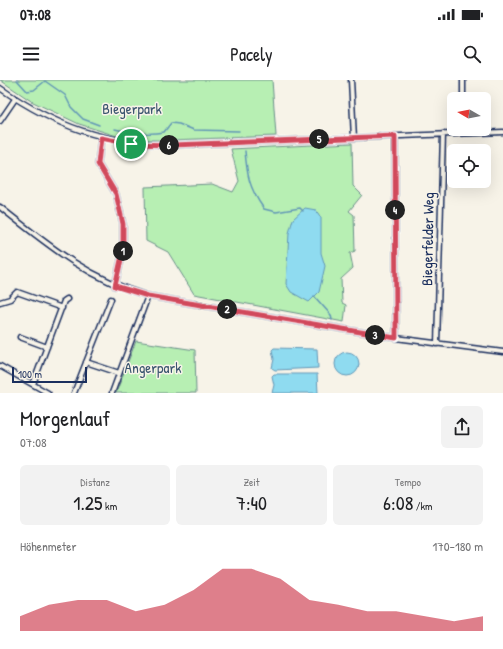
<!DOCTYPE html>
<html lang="de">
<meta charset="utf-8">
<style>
body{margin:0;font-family:"Patrick Hand",sans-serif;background:#f2f2f2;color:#202124;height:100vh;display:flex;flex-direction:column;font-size:15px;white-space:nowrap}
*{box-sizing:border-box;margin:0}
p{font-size:13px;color:#757577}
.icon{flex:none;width:22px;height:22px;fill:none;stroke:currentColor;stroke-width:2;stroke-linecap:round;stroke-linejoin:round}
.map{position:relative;height:313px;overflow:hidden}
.side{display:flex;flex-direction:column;background:#fff;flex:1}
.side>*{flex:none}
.needle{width:26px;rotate:279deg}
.controls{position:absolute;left:447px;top:12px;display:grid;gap:8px}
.controls a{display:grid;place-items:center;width:44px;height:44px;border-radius:6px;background:#fff;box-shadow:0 4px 16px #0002;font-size:20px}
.scale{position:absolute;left:12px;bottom:10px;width:75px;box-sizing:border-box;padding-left:4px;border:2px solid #1b2f5e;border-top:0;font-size:11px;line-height:14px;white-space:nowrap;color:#1b2f5e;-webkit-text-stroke:3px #f7f3e8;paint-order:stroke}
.pin{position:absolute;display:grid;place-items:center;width:34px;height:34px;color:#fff;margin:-17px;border:2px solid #fff;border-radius:50%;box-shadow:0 1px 4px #0007}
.km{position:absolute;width:20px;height:20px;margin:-10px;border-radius:50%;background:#222;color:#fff;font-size:11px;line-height:20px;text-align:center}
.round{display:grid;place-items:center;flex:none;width:42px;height:42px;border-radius:6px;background:#f2f2f2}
.overview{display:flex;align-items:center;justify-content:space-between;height:68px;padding:0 20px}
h1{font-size:22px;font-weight:600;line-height:30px}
.figures{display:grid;grid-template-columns:repeat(3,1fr);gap:6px;height:68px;padding:4px 20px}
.figures div{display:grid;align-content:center;border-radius:6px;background:#f2f2f2;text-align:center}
.figures b{font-size:20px;font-weight:600}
.figures small{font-size:11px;font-weight:400}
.figures p{font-size:11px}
.chart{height:112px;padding:8px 20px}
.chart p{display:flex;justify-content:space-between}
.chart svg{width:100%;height:72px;margin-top:4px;fill:#d1495b;opacity:.7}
.status{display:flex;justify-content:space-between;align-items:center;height:28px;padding:0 20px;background:#fff;direction:ltr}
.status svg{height:11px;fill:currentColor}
header{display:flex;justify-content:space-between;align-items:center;height:52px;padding:0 20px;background:#fff;font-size:18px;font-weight:600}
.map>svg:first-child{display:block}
</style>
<div class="status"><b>07:08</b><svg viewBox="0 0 49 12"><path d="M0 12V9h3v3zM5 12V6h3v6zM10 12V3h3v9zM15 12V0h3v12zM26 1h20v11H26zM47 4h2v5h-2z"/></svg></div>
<header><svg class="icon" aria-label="menu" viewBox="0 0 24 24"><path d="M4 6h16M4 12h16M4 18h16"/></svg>Pacely<svg class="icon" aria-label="search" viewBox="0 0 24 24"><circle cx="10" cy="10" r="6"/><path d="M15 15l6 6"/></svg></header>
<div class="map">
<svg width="503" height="313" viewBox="0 0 503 313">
<rect width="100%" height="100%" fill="#f7f3e8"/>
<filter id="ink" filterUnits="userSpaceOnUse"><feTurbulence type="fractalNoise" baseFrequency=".025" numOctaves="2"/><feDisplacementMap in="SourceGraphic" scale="8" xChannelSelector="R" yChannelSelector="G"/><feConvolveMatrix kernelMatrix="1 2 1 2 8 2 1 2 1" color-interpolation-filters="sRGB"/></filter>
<g filter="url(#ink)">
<!-- green -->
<path fill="#b7efb3" stroke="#698f88" d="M0 0H272L276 56 171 60H145L120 57 79 44 31 21Z
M352 63 353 106 362 115 349 131 354 135 355 171 350 173 353 188 341 199 342 223 346 225 344 242 194 214 168 172 146 161 145 107 212 104 233 112 239 101 231 69Z
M136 261 195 270 196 313H116Z"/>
<!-- water -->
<path fill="#8fdbf0" stroke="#6196b6" d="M305 128 316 130 321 138V173L325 186 319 212 309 222 291 212 286 204 289 153 293 139Z
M274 268 317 269 318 288 275 290 272 288 274 279 272 270Z
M335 284a12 12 0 1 1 24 0a12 12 0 1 1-24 0Z
M274 294H317L318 313H272L274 305 272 296Z"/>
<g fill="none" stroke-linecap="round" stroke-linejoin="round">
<!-- stream -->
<path stroke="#6196b6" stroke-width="1.5" d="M17 0 27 11 34 10 45 1 65 15 71 27 83 39 99 45
M115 49C131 53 147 55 164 52L171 43 179 44 194 50 239 51
M245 71C247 95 249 108 264 129L276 132 300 128 303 131
M314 216 331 235 332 240"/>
<defs>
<path id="street" d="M351 0 354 58
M463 0V19
M0 8C56 47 105 64 173 65L503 52
M0 41 15 19
M395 56 396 258
M101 58 98 84 116 114 123 144V171L115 206
M0 127C49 166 87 198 148 216L396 258 503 272
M0 222 10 219 17 212 62 228
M20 257 47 267
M437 264 443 54
M86 282 119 293
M0 286 48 313
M33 304 64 221 67 219
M74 313 111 219
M112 313 148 216"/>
</defs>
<!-- street casing -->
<use href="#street" stroke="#1b2f5e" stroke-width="7"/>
<!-- street -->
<use href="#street" stroke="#f7f3e8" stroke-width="4"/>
</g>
</g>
<g fill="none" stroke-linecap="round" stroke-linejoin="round" filter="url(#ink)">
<defs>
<path id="route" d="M395 56 396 258 148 216 115 206 123 171V144L116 114 98 84 101 58 131 64 173 65Z"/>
</defs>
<!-- route casing -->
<use href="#route" stroke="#fff" stroke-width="8"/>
<!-- route -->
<use href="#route" stroke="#d1495b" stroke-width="5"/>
</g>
<g text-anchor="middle" stroke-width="3" stroke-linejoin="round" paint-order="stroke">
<!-- park labels -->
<g font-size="15" fill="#3a556f" stroke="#f7f3e8">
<text x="132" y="34">Biegerpark</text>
<text x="153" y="293">Angerpark</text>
</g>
<!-- street labels -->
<g font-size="15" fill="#1b2f5e" stroke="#f7f3e8">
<text transform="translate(428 159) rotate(-89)" y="5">Biegerfelder Weg</text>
</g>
</g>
</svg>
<div class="controls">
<a><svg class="needle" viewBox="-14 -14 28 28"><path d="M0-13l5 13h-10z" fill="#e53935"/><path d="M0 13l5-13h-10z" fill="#757577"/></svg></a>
<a><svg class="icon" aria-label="locate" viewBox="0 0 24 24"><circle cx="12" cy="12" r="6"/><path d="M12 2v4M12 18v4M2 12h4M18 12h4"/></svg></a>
</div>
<div class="scale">100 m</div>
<div class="pin" style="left:131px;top:64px;background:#1e9e55"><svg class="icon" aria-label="arrive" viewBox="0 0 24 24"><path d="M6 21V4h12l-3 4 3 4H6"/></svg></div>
<b class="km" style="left:123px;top:171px">1</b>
<b class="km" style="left:227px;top:229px">2</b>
<b class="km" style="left:375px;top:255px">3</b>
<b class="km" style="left:395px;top:130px">4</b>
<b class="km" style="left:319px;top:59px">5</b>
<b class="km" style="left:169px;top:65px">6</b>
</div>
<section class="side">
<div class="overview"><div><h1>Morgenlauf</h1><p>07:08</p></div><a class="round"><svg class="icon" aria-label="share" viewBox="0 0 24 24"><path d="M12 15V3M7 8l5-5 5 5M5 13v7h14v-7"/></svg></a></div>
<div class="figures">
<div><p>Distanz</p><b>1.25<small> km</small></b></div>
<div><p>Zeit</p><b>7:40</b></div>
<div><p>Tempo</p><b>6:08<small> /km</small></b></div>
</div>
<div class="chart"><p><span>Höhenmeter</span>170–180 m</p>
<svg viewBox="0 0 160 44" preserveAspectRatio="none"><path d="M0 44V35L10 28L20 25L30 25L40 32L50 28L60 19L70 6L80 6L90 12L100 25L110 28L120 32L130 32L140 35L150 38L160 35V44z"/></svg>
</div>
</section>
